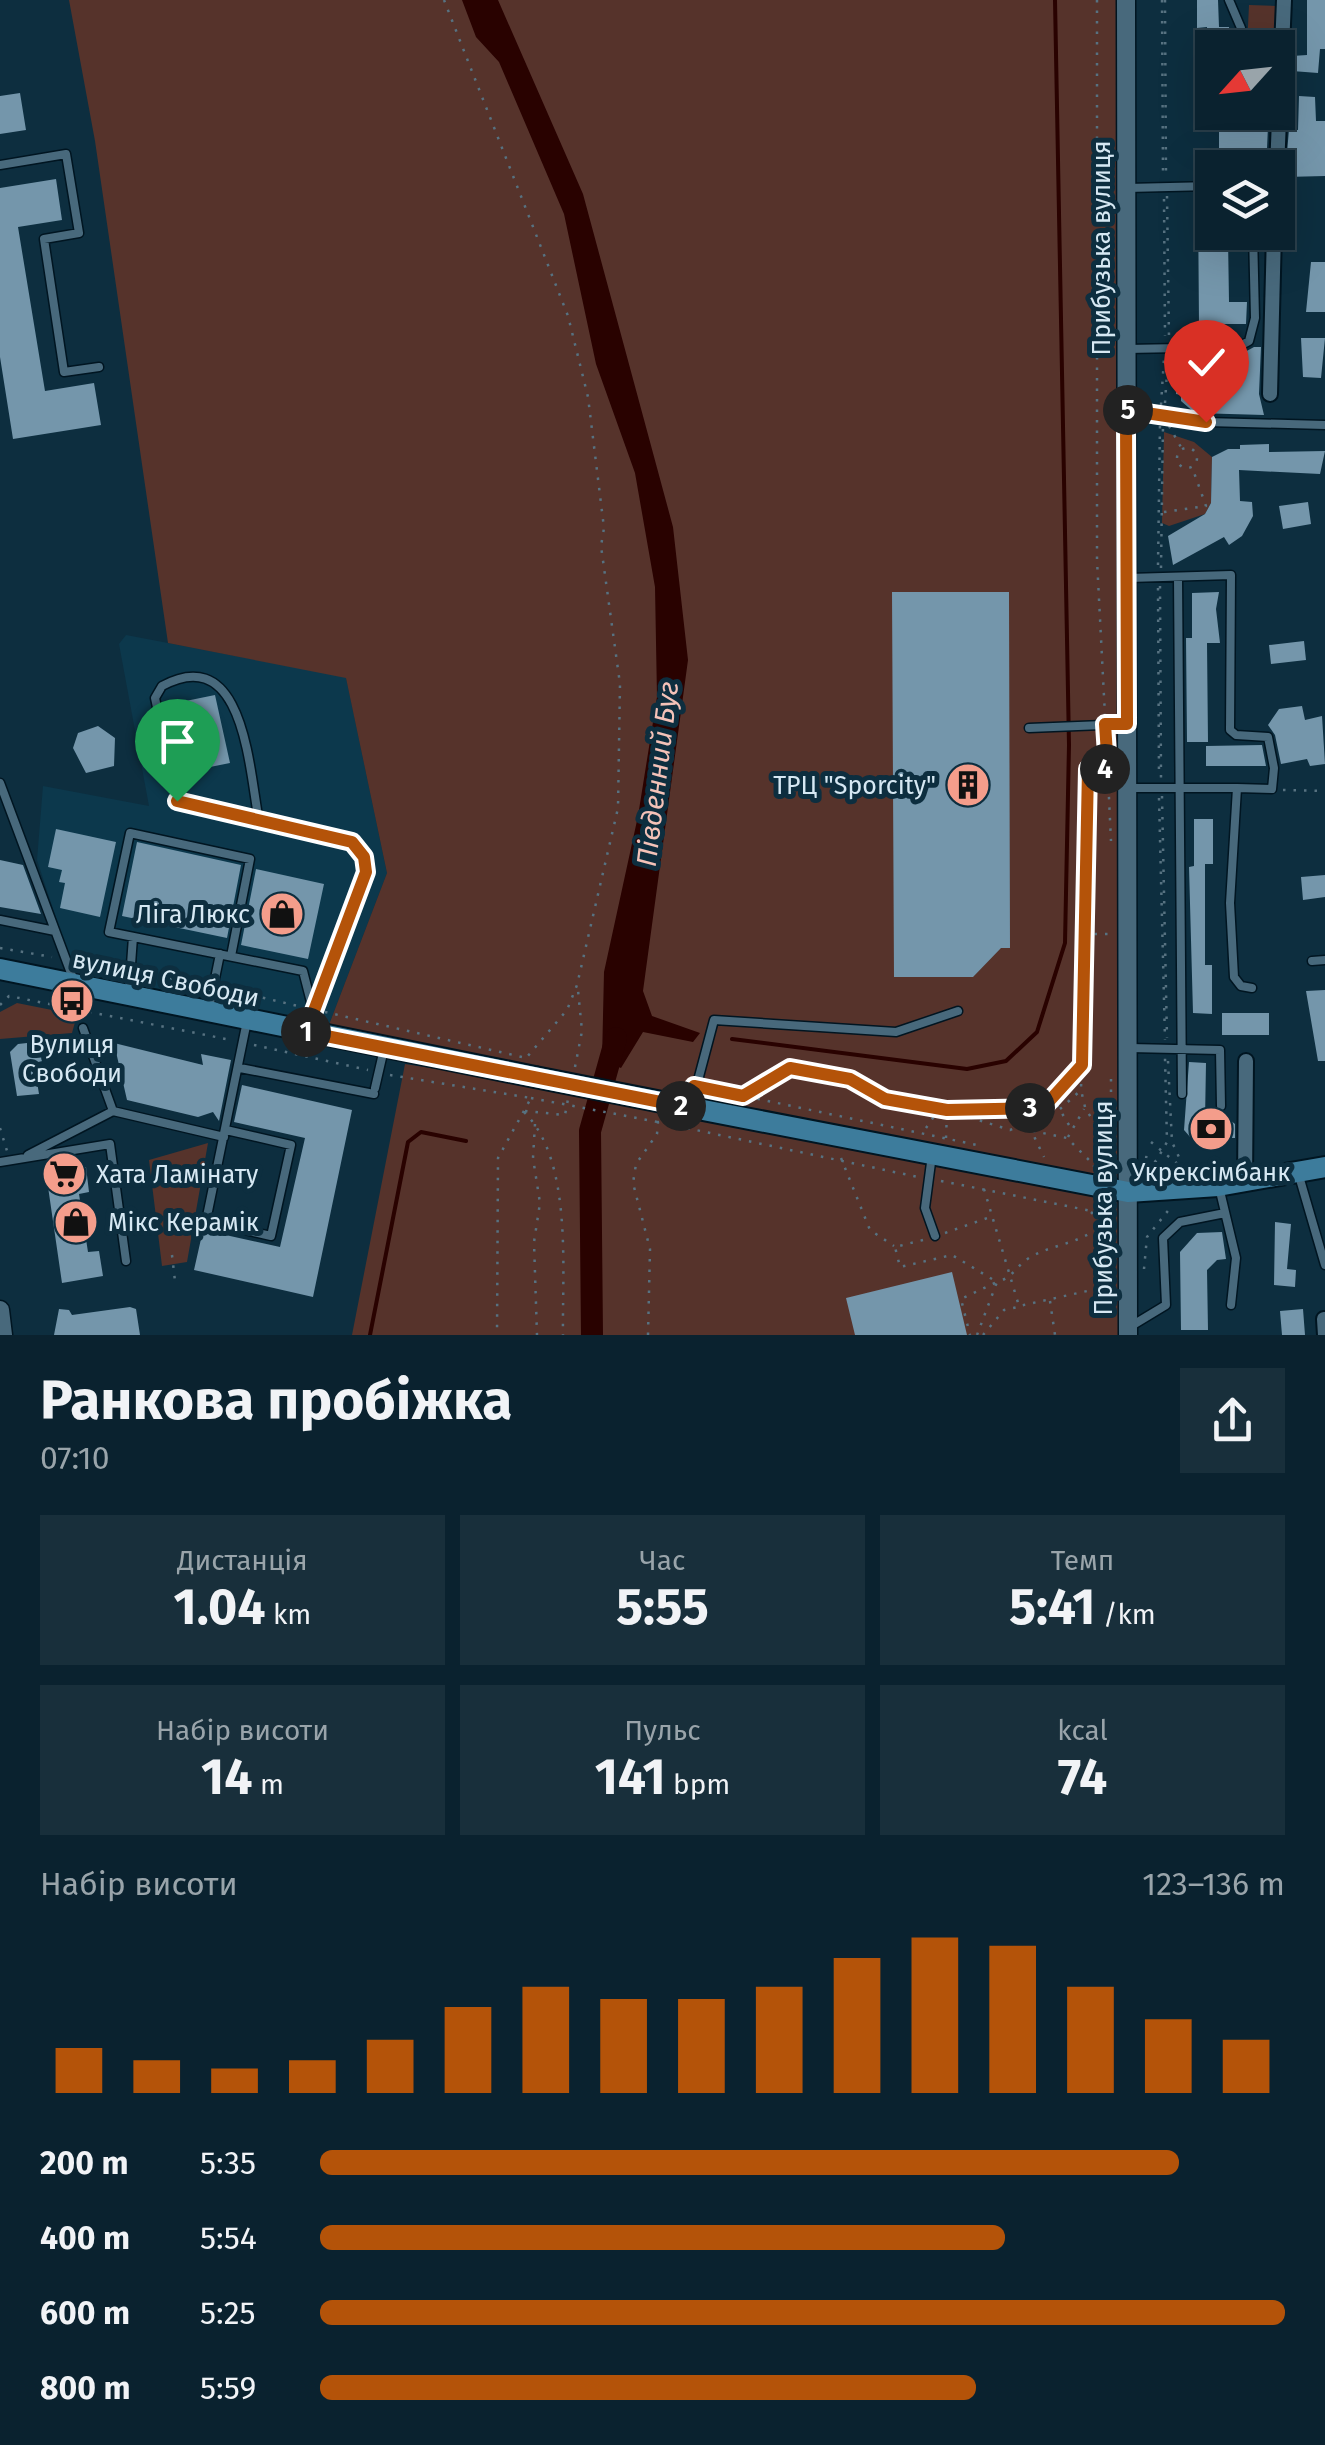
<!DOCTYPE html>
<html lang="uk">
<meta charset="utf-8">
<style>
body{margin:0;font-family:"Fira Sans",sans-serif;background:#182f3b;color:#f1f3f6;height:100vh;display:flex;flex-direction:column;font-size:38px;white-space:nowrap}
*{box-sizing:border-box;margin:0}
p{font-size:32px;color:#99a4aa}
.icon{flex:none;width:55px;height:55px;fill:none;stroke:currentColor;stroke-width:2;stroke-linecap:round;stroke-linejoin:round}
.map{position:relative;height:1335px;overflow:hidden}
.sheet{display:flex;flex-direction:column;background:#0a222f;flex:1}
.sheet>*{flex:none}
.needle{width:65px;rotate:243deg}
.controls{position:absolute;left:1195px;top:30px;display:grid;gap:20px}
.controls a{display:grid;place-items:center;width:100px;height:100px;border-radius:0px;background:#0a222f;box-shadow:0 10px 40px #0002,0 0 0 2px #2a3f4b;font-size:50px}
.pin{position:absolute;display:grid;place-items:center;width:85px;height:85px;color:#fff;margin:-102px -42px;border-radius:50% 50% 50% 0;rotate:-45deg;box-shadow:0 0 10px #0007}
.pin .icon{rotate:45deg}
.km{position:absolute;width:50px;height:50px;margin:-25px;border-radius:50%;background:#222;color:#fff;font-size:28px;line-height:50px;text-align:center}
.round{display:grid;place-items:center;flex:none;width:105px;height:105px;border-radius:0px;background:#182f3b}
.head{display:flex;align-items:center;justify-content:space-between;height:170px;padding:0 40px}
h1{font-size:55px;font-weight:700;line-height:75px}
.figures{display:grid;grid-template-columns:repeat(3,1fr);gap:15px;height:170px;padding:10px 40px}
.figures div{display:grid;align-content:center;border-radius:0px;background:#182f3b;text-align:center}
.figures b{font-size:50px;font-weight:700}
.figures small{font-size:28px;font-weight:400}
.figures p{font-size:28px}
.chart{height:280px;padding:20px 40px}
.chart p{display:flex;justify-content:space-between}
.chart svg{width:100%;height:180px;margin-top:10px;stroke:#b45309;stroke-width:6}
ul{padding:0 40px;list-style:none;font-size:32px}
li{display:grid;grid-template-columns:160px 120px 1fr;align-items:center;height:75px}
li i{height:25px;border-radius:12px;background:#b45309}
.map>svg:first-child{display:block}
</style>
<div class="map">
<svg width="1325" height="1335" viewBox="0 0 1325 1335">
<rect width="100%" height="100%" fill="#0d2e3f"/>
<!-- built -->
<path fill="#0c384c" d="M126 635 346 677 387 873 327 1030 76 979 37 860 43 786 149 806 119 644Z"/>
<!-- green -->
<path fill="#56332b" d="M69 0H1120L1122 1185 327 1030 387 873 346 678 168 643 95 141Z
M1249 5 1278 6 1276 47 1247 48Z
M1164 432 1194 442 1212 457 1211 503 1205 514 1169 526 1162 523Z
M17 1003 77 1015 72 1033 0 1039V1012Z
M405 1064 533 1084 1122 1197 1123 1335H352Z
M208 1143 187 1262 162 1266 149 1160Z"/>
<!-- water -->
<path fill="#290200" d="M462 0H498L583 194 673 527 688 660 643 991 652 1016 700 1033 693 1042 643 1032 621 1068 602 1060 604 972 638 816 657 697 655 587 635 473 596 364 564 214 499 62 476 37Z"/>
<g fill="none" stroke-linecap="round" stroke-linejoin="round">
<!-- stream -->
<path stroke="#290200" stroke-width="4" d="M732 1039 967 1069 1006 1061 1037 1032 1065 943 1069 745 1055 0
M370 1335 408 1142 421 1132 466 1141"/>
<!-- river -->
<path stroke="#290200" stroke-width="22" d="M592 1335 590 1131 616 1038"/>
</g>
<!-- building -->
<path fill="#7496ab" d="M1197 0H1218L1219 27H1229L1230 48H1207V27L1197 28Z
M1307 0H1325V49H1320L1318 73 1292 71V56L1307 55Z
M20 93 26 130 0 134V96Z
M1299 96 1315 97 1316 121H1325V176L1285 177 1289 129 1298 130Z
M1208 112H1231L1232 124 1268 126 1267 149H1219V124H1209Z
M56 179 62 220 18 227 45 391 94 383 101 425 13 439 0 357V188Z
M1198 198 1212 199V232H1224L1228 238 1229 302H1247L1246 324H1199Z
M1311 262H1325V312H1306Z
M1301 338H1325L1321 378 1303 377Z
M1254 347H1261L1259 394 1264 415 1195 413 1181 401V395L1176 394V356L1195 355V361L1243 360V353Z
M1269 444V452L1325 451 1320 474 1239 470 1240 501 1252 502 1253 516 1242 536 1229 545 1224 537 1173 565 1168 536 1205 514 1211 503 1212 457 1228 449H1240V445Z
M1308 502 1311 524 1283 529 1279 506Z
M892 592H1009L1010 948H1001L973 977H894Z
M1219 592 1216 609 1220 643H1207L1208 742H1187L1186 638H1192V593Z
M1304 641 1306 660 1271 664 1269 645Z
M215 695 230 763 180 773 166 705Z
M1302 706 1305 720 1322 716 1325 764 1310 766 1307 759 1281 764 1275 735 1268 725 1279 709Z
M98 726 115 738 114 766 86 773 73 748 78 733Z
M1262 745 1266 766H1206V746Z
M1194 819H1213V864H1205V965H1212V1014L1193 1013 1189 867 1194 866Z
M56 829 116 842 100 917 60 908 65 883 59 882 62 870 48 867Z
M137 842 241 865 227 938 122 916Z
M0 860 23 865 41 914 0 907Z
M256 869 324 884 308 959 241 945Z
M1325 875V897L1303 900 1301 877Z
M1325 990V1061H1318L1306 991Z
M1222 1013H1269V1035H1222Z
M54 1040 55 1058 34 1063 39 1094 17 1096 10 1052 18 1044Z
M114 1043 203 1065 201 1054 231 1060 219 1121 213 1112 198 1117 127 1100Z
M1189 1062 1206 1063 1205 1120H1230L1235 1124V1138H1191L1184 1130Z
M242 1085 352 1110 313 1297 194 1270 203 1230 280 1247 305 1138 234 1122Z
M86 1167 89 1192 79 1194 88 1252 99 1251 103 1276 62 1283 46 1173Z
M1275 1222 1291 1224 1287 1269 1296 1270 1295 1287 1274 1285Z
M1222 1232 1226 1259 1217 1260 1207 1270 1208 1330H1181L1180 1252 1197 1233Z
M952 1272 967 1335H855L846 1298Z
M130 1307 136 1309 140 1335H54L59 1309 69 1310 72 1315Z
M1303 1309 1305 1335H1282L1280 1311Z"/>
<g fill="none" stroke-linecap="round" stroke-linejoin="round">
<defs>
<path id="service" d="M1229 0 1241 28 1242 48
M1243 112 1247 119H1280
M0 165 66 154 79 233 44 239 64 372 99 367
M1127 188 1212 186
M1126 349 1238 347 1249 341 1255 318 1253 232
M1127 410 1207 422 1325 425
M1178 577 1182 1094
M1129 578 1231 575 1230 730 1236 735 1268 737 1274 768 1272 789 1237 788
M1029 728 1127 724
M0 783 74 981
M1127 788H1237L1230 903 1234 977 1241 986 1252 988
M259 821C249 771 245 641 162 686L155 698 177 801C203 807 342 835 354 844 363 852 364 861 365 872L307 1028
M0 920 55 931
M231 956 250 859 130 833 109 932 303 971 313 1010
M1312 961 1325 960
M129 992 133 937
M209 1008 220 954
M83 1028 113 1111
M1130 1048 1220 1050 1221 1106
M240 1068 374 1094
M375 1088 384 1049
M692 1103 714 1020 896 1032 958 1011
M226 1130 291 1145 271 1236 206 1221 247 1021
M28 1155 113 1111 224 1137
M932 1155 925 1208 935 1236
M0 1162 110 1144 126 1261
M1299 1176 1325 1265
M1219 1187 1236 1258 1231 1305
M1128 1328 1166 1305 1163 1238 1180 1222 1225 1213"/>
<path id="minor" d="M1277 168 1284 0
M1270 394 1274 232
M1245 1182 1246 1061
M1324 1319 1325 1335"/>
<path id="tertiary" d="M1126 0 1128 1335
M0 1310 3 1335"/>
<path id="secondary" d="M0 969 535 1077
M662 1102 1128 1192 1218 1186 1325 1167"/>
</defs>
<!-- service casing -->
<use href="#service" stroke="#001521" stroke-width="11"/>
<!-- minor casing -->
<use href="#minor" stroke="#001521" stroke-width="18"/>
<!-- tertiary casing -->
<use href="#tertiary" stroke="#001521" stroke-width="21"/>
<!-- secondary casing -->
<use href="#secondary" stroke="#001521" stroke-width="24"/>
<!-- path -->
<path stroke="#577281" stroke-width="2.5" stroke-dasharray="2.5 8" stroke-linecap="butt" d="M444 0 568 316 588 397 604 528 601 546 620 684 618 808 577 985 567 1010 527 1057
M1097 0V560L1105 716
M1162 0 1163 176
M1165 0 1166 178
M1167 196 1169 338
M1164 199 1165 336
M1165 403 1168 356
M1161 405 1164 358
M1169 426 1182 449
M1177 458a10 10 0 1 1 20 0a10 10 0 1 1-20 0Z
M1164 512 1206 506 1192 467
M1158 565 1160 423
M1161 568 1163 426
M1160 586 1161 778
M1158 588 1159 775
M1106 734 1111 841
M1108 769H1087L1081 1090 1085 1107 1108 1148
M1283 790 1325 791
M1162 796 1167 1038
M1159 798 1165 1040
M1084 934H1111
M0 948 52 957
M80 961 121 968
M139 972 205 985
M222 988 302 1007
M0 1005 9 996 231 1040
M325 1012 522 1057
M254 1045 368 1070
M1168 1061 1172 1142 1185 1170
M575 1067 582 1031 578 990
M390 1075 531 1098 498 1158 497 1335
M706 1088 977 1145
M744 1095 791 1068 850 1079 885 1099 940 1108 1010 1130 1023 1125 1031 1130 1044 1157
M1049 1102 1080 1067
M1060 1109 1080 1091
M953 1110 1032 1108
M525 1111 565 1115 568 1099
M524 1112C573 1160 562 1270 563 1335
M1024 1123 1032 1108 1057 1105 1072 1130
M535 1124 533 1158 540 1203 534 1242 537 1335
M0 1128 7 1151
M926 1128 939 1109
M1033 1131 1067 1138 1093 1164
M1068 1137 1084 1109
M946 1138 947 1112
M1151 1142 1185 1170
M1145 1157 1152 1158 1166 1172
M841 1158 870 1230 894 1246
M1155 1163 1167 1142 1165 1058
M1093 1167 1106 1161 1111 1143V1079
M941 1181 1112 1215
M984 1189 1019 1306 1110 1286
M1091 1212 1111 1231
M945 1233 993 1216
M923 1240 895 1247 900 1267 952 1255 997 1282 961 1299 970 1335
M172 1255 175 1281
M1144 1269 1147 1237 1171 1207
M1050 1301 1055 1335
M648 1335 650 1249 633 1183 636 1164 657 1134 658 1122 918 1177
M977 1335 997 1282C1014 1277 1016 1266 1029 1258 1054 1243 1076 1246 1104 1224
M983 1335 1004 1310 1018 1307"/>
<!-- service -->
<use href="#service" stroke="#48697c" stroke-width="8"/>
<!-- minor -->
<use href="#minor" stroke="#48697c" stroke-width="14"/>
<!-- tertiary -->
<use href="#tertiary" stroke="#48697c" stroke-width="18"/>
<!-- secondary -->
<use href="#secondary" stroke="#3d7c9c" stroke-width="20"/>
<defs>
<path id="secondary-bridge" d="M535 1077 662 1102"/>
</defs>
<!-- secondary-bridge casing -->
<use href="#secondary-bridge" stroke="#001521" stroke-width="24" stroke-linecap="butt"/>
<!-- path-bridge -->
<path stroke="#577281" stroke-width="2.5" stroke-dasharray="2.5 8" stroke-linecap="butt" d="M531 1098 658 1122"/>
<!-- secondary-bridge -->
<use href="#secondary-bridge" stroke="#3d7c9c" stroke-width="20"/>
</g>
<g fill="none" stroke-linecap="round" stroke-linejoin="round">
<defs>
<path id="route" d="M177 801 352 842 364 857 366 872 306 1032 691 1108 694 1086 743 1096 790 1068 850 1079 885 1099 947 1110 1043 1108 1082 1065 1088 769H1108L1105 724H1127L1126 410 1206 422"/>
</defs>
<!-- route casing -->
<use href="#route" stroke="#fff" stroke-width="20"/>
<!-- route -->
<use href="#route" stroke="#b45309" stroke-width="12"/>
</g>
<!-- icons -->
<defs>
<symbol id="building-disc" viewBox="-11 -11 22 22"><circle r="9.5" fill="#f49d8b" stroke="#0d2e3f"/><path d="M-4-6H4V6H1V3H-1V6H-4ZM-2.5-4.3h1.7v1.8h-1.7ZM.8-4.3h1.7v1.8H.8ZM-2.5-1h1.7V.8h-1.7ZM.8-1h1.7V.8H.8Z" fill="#111"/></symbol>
<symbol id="shop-disc" viewBox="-11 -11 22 22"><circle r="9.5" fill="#f49d8b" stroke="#0d2e3f"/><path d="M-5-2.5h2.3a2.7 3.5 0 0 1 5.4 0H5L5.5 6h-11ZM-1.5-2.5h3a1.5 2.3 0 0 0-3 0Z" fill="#111"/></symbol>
<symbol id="bus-disc" viewBox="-11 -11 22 22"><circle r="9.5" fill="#f49d8b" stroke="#0d2e3f"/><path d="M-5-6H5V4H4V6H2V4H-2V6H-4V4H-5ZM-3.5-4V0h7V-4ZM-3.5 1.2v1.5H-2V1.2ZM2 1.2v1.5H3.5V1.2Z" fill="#111"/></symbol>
<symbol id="bank-disc" viewBox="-11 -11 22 22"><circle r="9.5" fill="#f49d8b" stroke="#0d2e3f"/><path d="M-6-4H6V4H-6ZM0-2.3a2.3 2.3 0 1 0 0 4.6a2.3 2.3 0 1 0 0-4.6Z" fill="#111"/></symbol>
<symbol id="supermarket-disc" viewBox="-11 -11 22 22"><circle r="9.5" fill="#f49d8b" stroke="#0d2e3f"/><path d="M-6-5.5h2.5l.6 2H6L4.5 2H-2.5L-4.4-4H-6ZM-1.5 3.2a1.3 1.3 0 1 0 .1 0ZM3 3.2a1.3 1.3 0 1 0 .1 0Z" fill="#111"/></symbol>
</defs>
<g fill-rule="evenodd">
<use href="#building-disc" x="943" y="760" width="50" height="50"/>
<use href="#shop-disc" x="257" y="889" width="50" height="50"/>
<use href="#bus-disc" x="47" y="976" width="50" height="50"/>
<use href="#bank-disc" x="1186" y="1104" width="50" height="50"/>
<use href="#supermarket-disc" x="39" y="1149" width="50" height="50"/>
<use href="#shop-disc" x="51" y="1197" width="50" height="50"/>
</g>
<g text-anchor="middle" stroke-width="10" stroke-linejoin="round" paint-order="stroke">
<!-- street labels -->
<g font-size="25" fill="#d6e8f3" stroke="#0d2e3f">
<text transform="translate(1101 248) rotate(-90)" y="9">Прибузька вулиця</text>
<text transform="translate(166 978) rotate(12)" y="9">вулиця Свободи</text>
<text transform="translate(1103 1208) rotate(-90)" y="9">Прибузька вулиця</text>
</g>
<!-- poi labels -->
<g font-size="25" fill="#d6e8f3" stroke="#0d2e3f" text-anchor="end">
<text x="936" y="794">ТРЦ "Sporcity"</text>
<text x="250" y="923">Ліга Люкс</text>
<text x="72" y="1053" text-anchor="middle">Вулиця<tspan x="72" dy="29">Свободи</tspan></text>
<text x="1211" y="1181" text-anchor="middle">Укрексімбанк</text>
<text x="96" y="1183" text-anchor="start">Хата Ламінату</text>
<text x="108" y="1231" text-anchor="start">Мікс Керамік</text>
</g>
<!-- water labels -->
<g font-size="28" font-style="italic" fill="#f4c2b8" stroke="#0d2e3f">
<text transform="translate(657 774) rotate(-83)" y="10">Південний Буг</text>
</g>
</g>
</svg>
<div class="controls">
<a><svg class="needle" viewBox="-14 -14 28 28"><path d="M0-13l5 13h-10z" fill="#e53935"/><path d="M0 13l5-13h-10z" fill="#99a4aa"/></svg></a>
<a><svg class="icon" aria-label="layers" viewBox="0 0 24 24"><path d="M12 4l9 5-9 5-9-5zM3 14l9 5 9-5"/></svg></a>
</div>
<div class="pin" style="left:177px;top:801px;background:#1e9e55"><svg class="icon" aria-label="arrive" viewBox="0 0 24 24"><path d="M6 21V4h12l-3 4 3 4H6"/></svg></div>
<div class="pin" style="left:1206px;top:422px;background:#d93025"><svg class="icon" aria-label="check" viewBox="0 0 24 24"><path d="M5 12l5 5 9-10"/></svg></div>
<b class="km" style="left:306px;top:1032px">1</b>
<b class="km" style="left:681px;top:1106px">2</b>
<b class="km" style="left:1030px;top:1108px">3</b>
<b class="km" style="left:1105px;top:769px">4</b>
<b class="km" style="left:1128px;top:410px">5</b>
</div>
<section class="sheet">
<div class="head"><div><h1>Ранкова пробіжка</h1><p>07:10</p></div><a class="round"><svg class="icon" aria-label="share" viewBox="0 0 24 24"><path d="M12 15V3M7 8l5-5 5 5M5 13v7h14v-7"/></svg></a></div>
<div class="figures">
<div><p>Дистанція</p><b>1.04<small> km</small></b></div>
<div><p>Час</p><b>5:55</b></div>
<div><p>Темп</p><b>5:41<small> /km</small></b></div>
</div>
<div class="figures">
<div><p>Набір висоти</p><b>14<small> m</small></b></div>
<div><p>Пульс</p><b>141<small> bpm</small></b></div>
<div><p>kcal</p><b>74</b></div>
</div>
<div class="chart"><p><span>Набір висоти</span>123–136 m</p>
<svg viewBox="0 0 160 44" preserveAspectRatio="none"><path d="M5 44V33M15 44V36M25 44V38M35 44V36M45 44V31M55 44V23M65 44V18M75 44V21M85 44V21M95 44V18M105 44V11M115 44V6M125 44V8M135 44V18M145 44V26M155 44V31"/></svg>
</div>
<ul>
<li><b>200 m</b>5:35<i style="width:89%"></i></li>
<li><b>400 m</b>5:54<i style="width:71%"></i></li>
<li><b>600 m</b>5:25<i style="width:100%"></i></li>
<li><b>800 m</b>5:59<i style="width:68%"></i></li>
</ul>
</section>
